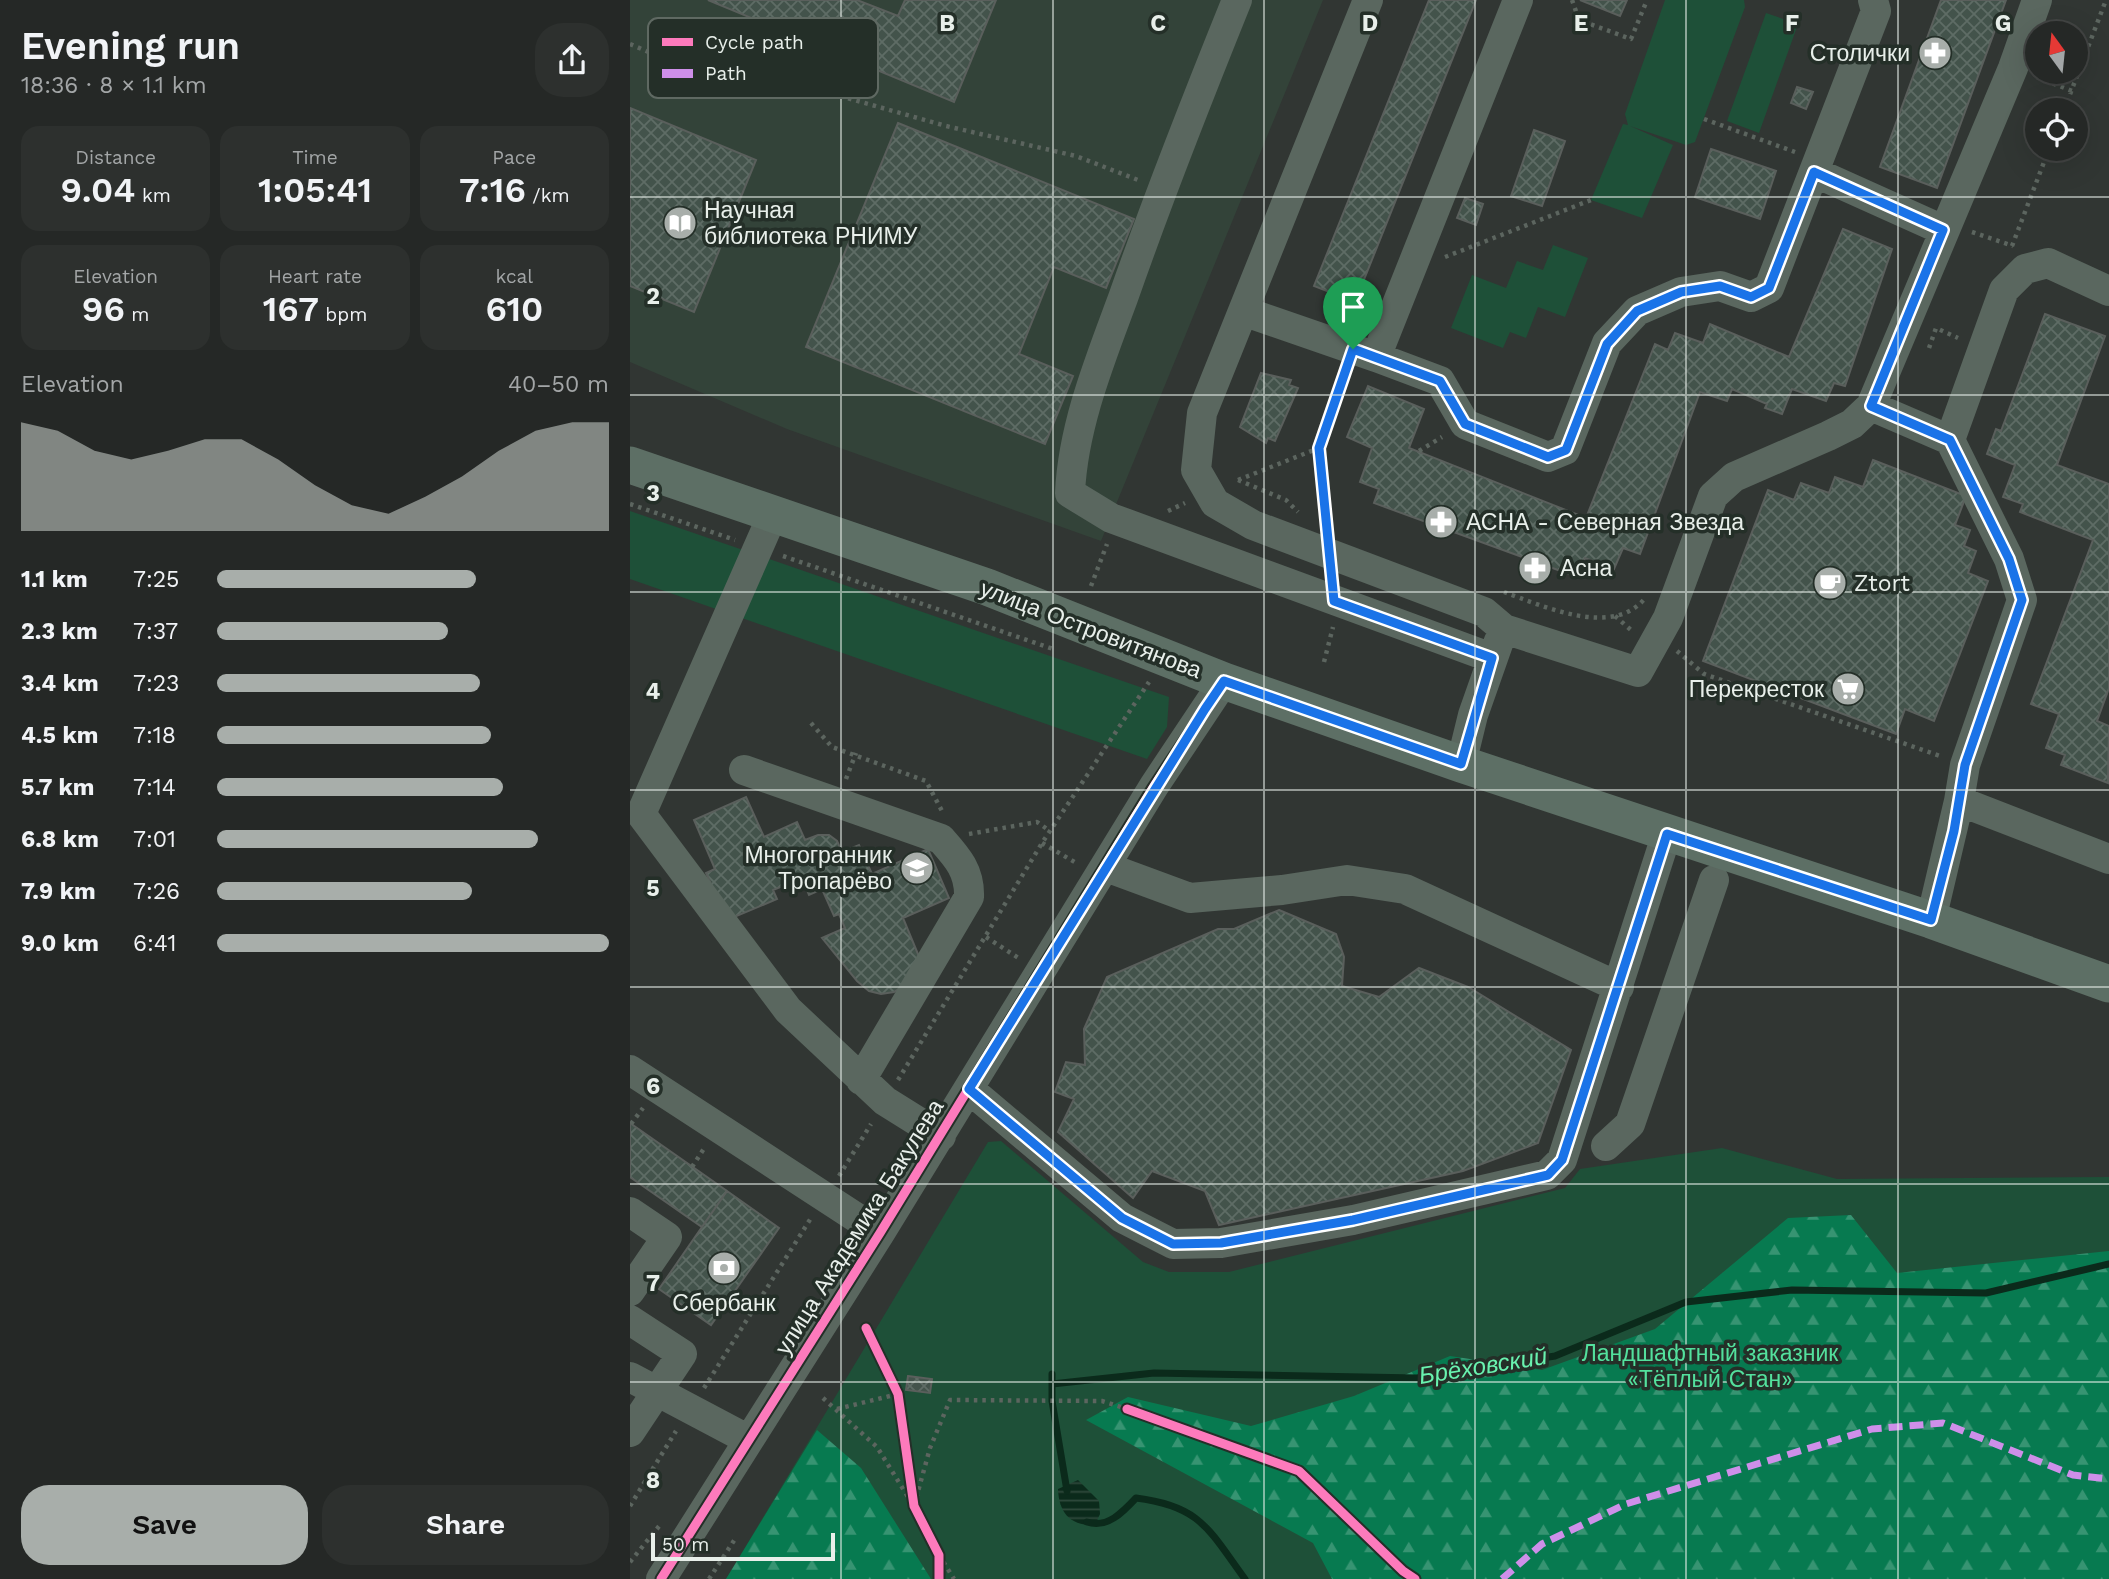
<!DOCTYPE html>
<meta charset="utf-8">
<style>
body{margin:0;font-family:"Work Sans",sans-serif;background:#2d302e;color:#f1f3f6;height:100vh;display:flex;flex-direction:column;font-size:26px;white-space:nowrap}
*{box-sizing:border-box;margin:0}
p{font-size:23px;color:#a3a6a7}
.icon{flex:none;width:38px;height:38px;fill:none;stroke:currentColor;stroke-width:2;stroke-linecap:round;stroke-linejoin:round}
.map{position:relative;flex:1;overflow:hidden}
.panel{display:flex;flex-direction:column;background:#252826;width:630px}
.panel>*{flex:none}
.needle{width:46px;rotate:345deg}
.fabs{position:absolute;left:1395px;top:21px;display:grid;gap:14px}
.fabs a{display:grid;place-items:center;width:63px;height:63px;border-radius:50%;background:#252826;box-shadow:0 7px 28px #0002,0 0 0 2px #424443;font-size:35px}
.scale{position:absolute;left:21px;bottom:18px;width:184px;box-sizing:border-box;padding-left:7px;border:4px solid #e8efea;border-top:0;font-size:19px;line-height:24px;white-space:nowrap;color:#e8efea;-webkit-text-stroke:5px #242f28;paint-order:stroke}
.pin{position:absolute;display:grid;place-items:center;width:60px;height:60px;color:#fff;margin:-72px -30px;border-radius:50% 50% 50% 0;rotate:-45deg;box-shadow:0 0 7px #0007}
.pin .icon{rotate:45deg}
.round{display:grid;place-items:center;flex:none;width:74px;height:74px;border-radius:28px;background:#2d302e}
.overview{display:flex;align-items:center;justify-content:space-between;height:119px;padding:0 21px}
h1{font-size:38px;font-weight:600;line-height:52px}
.metrics{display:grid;grid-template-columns:repeat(3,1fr);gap:10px;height:119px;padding:7px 21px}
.metrics div{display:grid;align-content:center;border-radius:18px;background:#2d302e;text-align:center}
.metrics b{font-size:35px;font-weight:600}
.metrics small{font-size:19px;font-weight:400}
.metrics p{font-size:19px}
.chart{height:196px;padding:14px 21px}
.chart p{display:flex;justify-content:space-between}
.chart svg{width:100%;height:126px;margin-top:7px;fill:#a8aeaa;opacity:.7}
.action{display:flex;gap:14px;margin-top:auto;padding:14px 21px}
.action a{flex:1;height:80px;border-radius:28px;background:#a8aeaa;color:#111;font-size:28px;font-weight:600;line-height:80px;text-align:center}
.action a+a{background:#2d302e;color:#f1f3f6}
ul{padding:0 21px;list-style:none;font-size:23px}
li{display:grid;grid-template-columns:112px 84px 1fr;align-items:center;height:52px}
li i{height:18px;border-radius:9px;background:#a8aeaa}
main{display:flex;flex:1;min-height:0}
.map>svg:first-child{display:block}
</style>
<main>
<section class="panel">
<div class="overview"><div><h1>Evening run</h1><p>18:36 · 8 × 1.1 km</p></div><a class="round"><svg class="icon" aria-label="share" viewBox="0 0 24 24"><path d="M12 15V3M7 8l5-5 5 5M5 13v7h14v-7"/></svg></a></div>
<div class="metrics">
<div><p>Distance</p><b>9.04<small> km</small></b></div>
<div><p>Time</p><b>1:05:41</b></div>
<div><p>Pace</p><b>7:16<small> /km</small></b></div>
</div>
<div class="metrics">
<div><p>Elevation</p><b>96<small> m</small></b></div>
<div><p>Heart rate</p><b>167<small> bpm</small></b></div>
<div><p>kcal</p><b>610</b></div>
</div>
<div class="chart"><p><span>Elevation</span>40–50 m</p>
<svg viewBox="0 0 160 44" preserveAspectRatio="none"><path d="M0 44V6L10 9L20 16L30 19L40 16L50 12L60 12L70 19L80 28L90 35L100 38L110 32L120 25L130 16L140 9L150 6L160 6V44z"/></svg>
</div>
<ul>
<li><b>1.1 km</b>7:25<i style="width:66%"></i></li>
<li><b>2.3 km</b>7:37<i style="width:59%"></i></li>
<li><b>3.4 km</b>7:23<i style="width:67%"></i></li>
<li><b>4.5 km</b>7:18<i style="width:70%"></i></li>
<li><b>5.7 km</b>7:14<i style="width:73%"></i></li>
<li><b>6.8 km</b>7:01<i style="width:82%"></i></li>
<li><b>7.9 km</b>7:26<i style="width:65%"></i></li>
<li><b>9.0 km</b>6:41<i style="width:100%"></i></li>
</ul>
<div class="action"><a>Save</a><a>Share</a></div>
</section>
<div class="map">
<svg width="1479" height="1579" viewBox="0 0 1479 1579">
<defs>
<pattern id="forest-firs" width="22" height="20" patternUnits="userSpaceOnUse" patternTransform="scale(1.75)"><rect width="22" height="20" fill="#077a50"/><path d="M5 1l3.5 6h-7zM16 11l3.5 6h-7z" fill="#379472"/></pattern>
<pattern id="water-rules" width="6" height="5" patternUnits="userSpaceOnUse" patternTransform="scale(1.75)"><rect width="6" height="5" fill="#0b2a1b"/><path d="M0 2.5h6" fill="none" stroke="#2f493c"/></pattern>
<pattern id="building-cross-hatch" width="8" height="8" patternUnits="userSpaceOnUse" patternTransform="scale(1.75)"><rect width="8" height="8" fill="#43534b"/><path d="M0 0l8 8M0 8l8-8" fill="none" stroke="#5e6c65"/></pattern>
</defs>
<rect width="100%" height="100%" fill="#313633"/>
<!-- built -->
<path fill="#334339" d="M0 0H693L471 541 157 429 0 362Z"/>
<!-- green -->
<path fill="#1e5038" d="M1035 0H1114L1115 7 1065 142 1056 145 1000 126 1043 145 1012 218 961 200 993 124 998 125 995 114Z
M1136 13 1168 24 1129 133 1097 121Z
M923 245 958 258 935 317 908 307 896 338 880 332 873 348 821 328 842 275 876 288 887 261 913 270Z
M0 511 539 697 537 727 517 759 0 579Z
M371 1141 513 1262 539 1272H599L935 1188 950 1169 1092 1148 1207 1179 1479 1177V1579H96L358 1142Z"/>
<!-- forest -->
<path fill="url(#forest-firs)" d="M1221 1215 1267 1273 1479 1251V1579H702L683 1543 456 1420 498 1397 621 1426 724 1396 820 1356 912 1370 1025 1329 1158 1218Z
M187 1430 231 1468 301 1579H96Z"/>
<!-- water -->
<path fill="url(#water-rules)" d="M448 1480 469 1501 470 1514 465 1525C440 1526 429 1513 428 1489Z"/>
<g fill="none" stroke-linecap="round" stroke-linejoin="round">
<!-- stream -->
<path stroke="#0b2a1b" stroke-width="7" d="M422 1374V1401L437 1491
M422 1384 524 1373 787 1378 925 1356 1056 1302 1162 1290 1356 1293 1479 1264
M457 1522C477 1529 493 1512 506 1498 571 1506 579 1530 615 1579"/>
</g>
<!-- building -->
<path fill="url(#building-cross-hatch)" stroke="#5a5f5c" stroke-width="2" d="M78 0H227L268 16 275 0H366L324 102Z
M799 0H846L725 302 684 286Z
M950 0H997L990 16Z
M1311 0H1376L1307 188 1250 167Z
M1167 87 1183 92 1176 109 1161 103Z
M0 108 126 160 64 312 0 286Z
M268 123 504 219 476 288 424 267 389 354 443 376 415 444 176 347Z
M904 130 935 141 912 206 881 196Z
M1081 149 1146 171 1130 219 1065 197Z
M835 198 853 204 846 225 827 218Z
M1213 229 1262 249 1215 386 1204 383 1196 401 1162 389 1152 414 1135 408 1137 404 1102 389 1097 401 1070 392 1010 554 993 548 984 569 955 558 947 577 744 503 749 489 730 482 742 448 717 437 738 386 794 409 779 448 956 518 1025 344 1038 350 1045 333 1073 343 1080 324 1159 357Z
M1415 314 1475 336 1427 465 1479 484V688L1467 721 1479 726 1478 783 1431 765 1435 755 1416 748 1429 714 1401 704 1463 540 1390 512 1393 504 1373 497 1385 465 1357 454 1366 429 1371 431Z
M631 373 661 380 659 385 668 388 645 441 638 438 636 443 610 427Z
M1243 460 1336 496 1325 525 1340 530 1334 546 1346 551 1338 573 1358 581 1304 721 1275 709 1266 734 1073 661 1138 490 1164 500 1171 483 1199 493 1205 477 1233 487Z
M116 797 134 837 167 822 175 840 188 835H199L207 841 212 852 229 845 242 874 298 849 319 898 273 918 290 959 276 984 264 992 251 994 239 991 227 981 192 938 215 928 209 914 204 916 192 889 179 895 172 878 143 890 147 899 97 920 76 873 85 869 64 820Z
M649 910 706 934 714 957 712 986 749 997 789 968 838 987 941 1050 908 1143 833 1171 589 1225 575 1191 522 1171 503 1198 428 1132 444 1099 425 1092 436 1062 455 1065 454 1029 477 977 588 929H604Z
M0 1123 97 1191 72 1227 0 1177Z
M97 1191 149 1228 81 1325 29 1289Z
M278 1376 302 1379 300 1393 276 1390Z"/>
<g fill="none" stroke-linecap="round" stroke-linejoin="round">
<!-- path -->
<path stroke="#5c655f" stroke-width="4.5" stroke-dasharray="3.5 5" stroke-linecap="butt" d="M942 0 949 20 1001 39 1017 0
M0 44 113 93 189 90 316 126 446 156 508 180
M1407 77 1442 91
M1434 110 1476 0
M1074 119 1165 152
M1342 232 1383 246
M1382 246 1419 149
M815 257 961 200
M1299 348 1306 328 1328 338
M789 451 812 437
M608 480 656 500 668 512
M608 480 689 448
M0 504 105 540
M538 511 555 503
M697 524 689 448 714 373
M153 556 423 649
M461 586 477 544
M874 592C913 606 984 639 1016 597
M985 616 1001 630
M1047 651 1074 674 1313 757
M694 662 703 627
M181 723 202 747 296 781 312 811
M216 779 226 753
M339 834 407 822 420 831
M412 843 448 864
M356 937 390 959
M268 1080 412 843 519 682
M1 1124 13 1108
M62 1167 75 1147
M209 1176 241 1124
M74 1388 181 1218
M193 1398 247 1447 283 1505
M207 1409 268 1394
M0 1506 46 1431
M284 1506 300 1448 320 1400 472 1401 497 1409
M309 1555 324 1579
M0 1562 30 1525
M79 1579 105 1539"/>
<!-- minor -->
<path stroke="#5a675f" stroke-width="30" d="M607 0C567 99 528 198 493 298 470 360 443 426 440 493L481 518 862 658
M738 0 572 413 566 470 585 503 623 525 854 612 874 629 1008 672 1038 618 1083 496 1104 477 1198 436 1222 424 1241 406 1383 68 1407 0
M888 0 746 357 810 381 835 424 918 457 935 450 977 343 1007 311 1051 292 1090 286 1121 297 1139 288 1246 11 1243 0
M1184 172 1313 230
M613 311 746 357
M1241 406 1320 440
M143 514 11 814 158 1010 255 1101 311 1136
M831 764 843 715 869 641
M114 770 311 839C327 857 340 871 339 897L231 1080
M1329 801 1335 765 1392 600 1379 559 1320 440 1374 290 1395 269 1418 263 1479 291
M476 867 560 898 652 890 717 880 775 889 989 987
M1301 920 1329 801 1479 859
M0 1070 250 1233
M339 1089 492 1218 543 1244 591 1243 723 1220 917 1175 932 1160 1037 833
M976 1146 1000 1124 1084 880
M0 1212 37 1237 0 1291
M0 1320 52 1354 0 1432
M0 1377 119 1440
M31 1579 250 1233 524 786 594 681"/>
<!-- major -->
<path stroke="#5d6f65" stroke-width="37" d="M0 465 357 587 594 681 831 764 1301 920 1479 984"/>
<!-- quiet -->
<path stroke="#ce8fe9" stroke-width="7" stroke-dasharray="14 7" stroke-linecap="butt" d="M872 1579 912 1544 996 1504 1242 1429 1313 1423 1443 1475 1479 1479"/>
<defs>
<path id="cycleway" d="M236 1328 268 1394 284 1506 309 1555V1579
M497 1409 669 1471 773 1571 785 1579
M31 1579 250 1233 524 786 594 681"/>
</defs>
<!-- cycleway casing -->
<use href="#cycleway" stroke="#242f28" stroke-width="13"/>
<!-- cycleway -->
<use href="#cycleway" stroke="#fd7abc" stroke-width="9"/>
</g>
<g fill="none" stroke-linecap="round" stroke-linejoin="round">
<defs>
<path id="route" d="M1184 172 1313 230 1241 406 1320 440 1379 559 1392 600 1335 765 1324 831 1301 920 1037 834 932 1160 918 1175 723 1220 591 1243 543 1244 492 1218 339 1089 575 709 594 681 831 764 862 658 704 601 689 448 723 349 810 381 835 424 918 457 936 450 977 344 1007 311 1051 292 1090 286 1121 297 1139 288Z"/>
</defs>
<!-- route casing -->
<use href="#route" stroke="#fff" stroke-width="14"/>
<!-- route -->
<use href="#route" stroke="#1a73e8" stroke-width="9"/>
</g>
<!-- grid -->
<path fill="none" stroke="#e8efea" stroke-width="2" stroke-opacity="0.55" d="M211 0V1579M423 0V1579M634 0V1579M845 0V1579M1056 0V1579M1268 0V1579M0 197H1479M0 395H1479M0 592H1479M0 790H1479M0 987H1479M0 1184H1479M0 1382H1479"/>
<!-- icons -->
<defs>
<symbol id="pharmacy-disc" viewBox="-11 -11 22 22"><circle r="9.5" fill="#a8aeaa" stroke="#242f28"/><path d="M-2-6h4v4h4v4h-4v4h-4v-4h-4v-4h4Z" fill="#fff"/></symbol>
<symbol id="library-disc" viewBox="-11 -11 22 22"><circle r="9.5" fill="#a8aeaa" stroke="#242f28"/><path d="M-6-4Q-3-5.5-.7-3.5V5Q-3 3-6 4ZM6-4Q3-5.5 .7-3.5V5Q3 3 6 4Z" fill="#fff"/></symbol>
<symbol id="cafe-disc" viewBox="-11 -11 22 22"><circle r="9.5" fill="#a8aeaa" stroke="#242f28"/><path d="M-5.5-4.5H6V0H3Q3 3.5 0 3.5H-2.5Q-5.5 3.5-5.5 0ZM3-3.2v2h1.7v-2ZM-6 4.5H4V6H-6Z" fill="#fff"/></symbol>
<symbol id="supermarket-disc" viewBox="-11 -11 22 22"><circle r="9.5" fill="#a8aeaa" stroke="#242f28"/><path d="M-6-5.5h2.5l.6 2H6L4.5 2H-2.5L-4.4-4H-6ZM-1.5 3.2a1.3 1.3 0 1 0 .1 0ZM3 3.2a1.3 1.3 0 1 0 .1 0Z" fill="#fff"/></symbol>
<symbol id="school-disc" viewBox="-11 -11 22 22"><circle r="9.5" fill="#a8aeaa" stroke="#242f28"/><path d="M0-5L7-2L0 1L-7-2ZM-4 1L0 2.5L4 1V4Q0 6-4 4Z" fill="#fff"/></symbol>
<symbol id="bank-disc" viewBox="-11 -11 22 22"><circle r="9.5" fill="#a8aeaa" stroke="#242f28"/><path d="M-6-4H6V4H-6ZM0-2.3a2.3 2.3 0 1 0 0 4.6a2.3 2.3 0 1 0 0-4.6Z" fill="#fff"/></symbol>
</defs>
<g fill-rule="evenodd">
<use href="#pharmacy-disc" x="1286" y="34" width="38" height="38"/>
<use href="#library-disc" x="31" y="204" width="38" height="38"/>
<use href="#pharmacy-disc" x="792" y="503" width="38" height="38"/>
<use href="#pharmacy-disc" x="886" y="549" width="38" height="38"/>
<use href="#cafe-disc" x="1181" y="564" width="38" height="38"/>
<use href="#supermarket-disc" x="1199" y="670" width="38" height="38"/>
<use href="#school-disc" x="268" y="849" width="38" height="38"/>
<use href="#bank-disc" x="75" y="1249" width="38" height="38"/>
</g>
<g text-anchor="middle" stroke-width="7" stroke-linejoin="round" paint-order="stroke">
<!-- poi labels -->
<g font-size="23" fill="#e8efea" stroke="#242f28" text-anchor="start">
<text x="1280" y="61" text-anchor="end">Столички</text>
<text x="74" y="218">Научная<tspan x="74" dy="26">библиотека РНИМУ</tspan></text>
<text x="836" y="530">АСНА - Северная Звезда</text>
<text x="930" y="576">Асна</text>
<text x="1224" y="591">Ztort</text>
<text x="1194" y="697" text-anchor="end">Перекресток</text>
<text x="262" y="863" text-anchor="end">Многогранник<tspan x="262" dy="26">Тропарёво</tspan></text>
<text x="94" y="1311" text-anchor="middle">Сбербанк</text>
</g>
<!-- street labels -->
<g font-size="23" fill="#e8efea" stroke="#242f28">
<text transform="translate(461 629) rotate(21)" y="8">улица Островитянова</text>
<text transform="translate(229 1227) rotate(-58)" y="8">улица Академика Бакулева</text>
</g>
<!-- park labels -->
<g font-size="23" fill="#53e09d" stroke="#242f28">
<text x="1080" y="1361">Ландшафтный заказник<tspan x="1080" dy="26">«Тёплый Стан»</tspan></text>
</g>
<!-- water labels -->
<g font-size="24" font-style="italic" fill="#69f2af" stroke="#242f28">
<text transform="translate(853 1366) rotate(-9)" y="8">Брёховский</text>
</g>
</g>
<!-- legend -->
<rect x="18" y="18" width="230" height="80" rx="10" fill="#242f28" stroke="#5f6962" stroke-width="2"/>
<rect x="32" y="38" width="31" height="8" fill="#fd7abc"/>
<rect x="32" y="69" width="31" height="9" fill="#ce8fe9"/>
<g font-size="19" fill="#e8efea">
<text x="75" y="49">Cycle path</text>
<text x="75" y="80">Path</text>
</g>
<g font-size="23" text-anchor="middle" font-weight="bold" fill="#e8efea" stroke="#242f28" stroke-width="7" stroke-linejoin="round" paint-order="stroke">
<text x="317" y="31">B</text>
<text x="528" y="31">C</text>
<text x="740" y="31">D</text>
<text x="951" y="31">E</text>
<text x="1162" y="31">F</text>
<text x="1373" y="31">G</text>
<text x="23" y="304">2</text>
<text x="23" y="501">3</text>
<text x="23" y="699">4</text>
<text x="23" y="896">5</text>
<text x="23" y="1094">6</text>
<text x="23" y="1291">7</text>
<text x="23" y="1488">8</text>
</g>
</svg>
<div class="fabs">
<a><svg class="needle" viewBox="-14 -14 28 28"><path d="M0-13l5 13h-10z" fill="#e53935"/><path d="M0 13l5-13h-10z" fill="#a3a6a7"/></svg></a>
<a><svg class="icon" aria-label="locate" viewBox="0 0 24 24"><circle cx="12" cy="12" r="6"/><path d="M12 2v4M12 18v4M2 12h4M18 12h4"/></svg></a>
</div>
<div class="scale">50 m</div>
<div class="pin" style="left:723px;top:349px;background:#1e9e55"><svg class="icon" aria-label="arrive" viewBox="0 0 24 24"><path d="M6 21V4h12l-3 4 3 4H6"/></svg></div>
</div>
</main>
